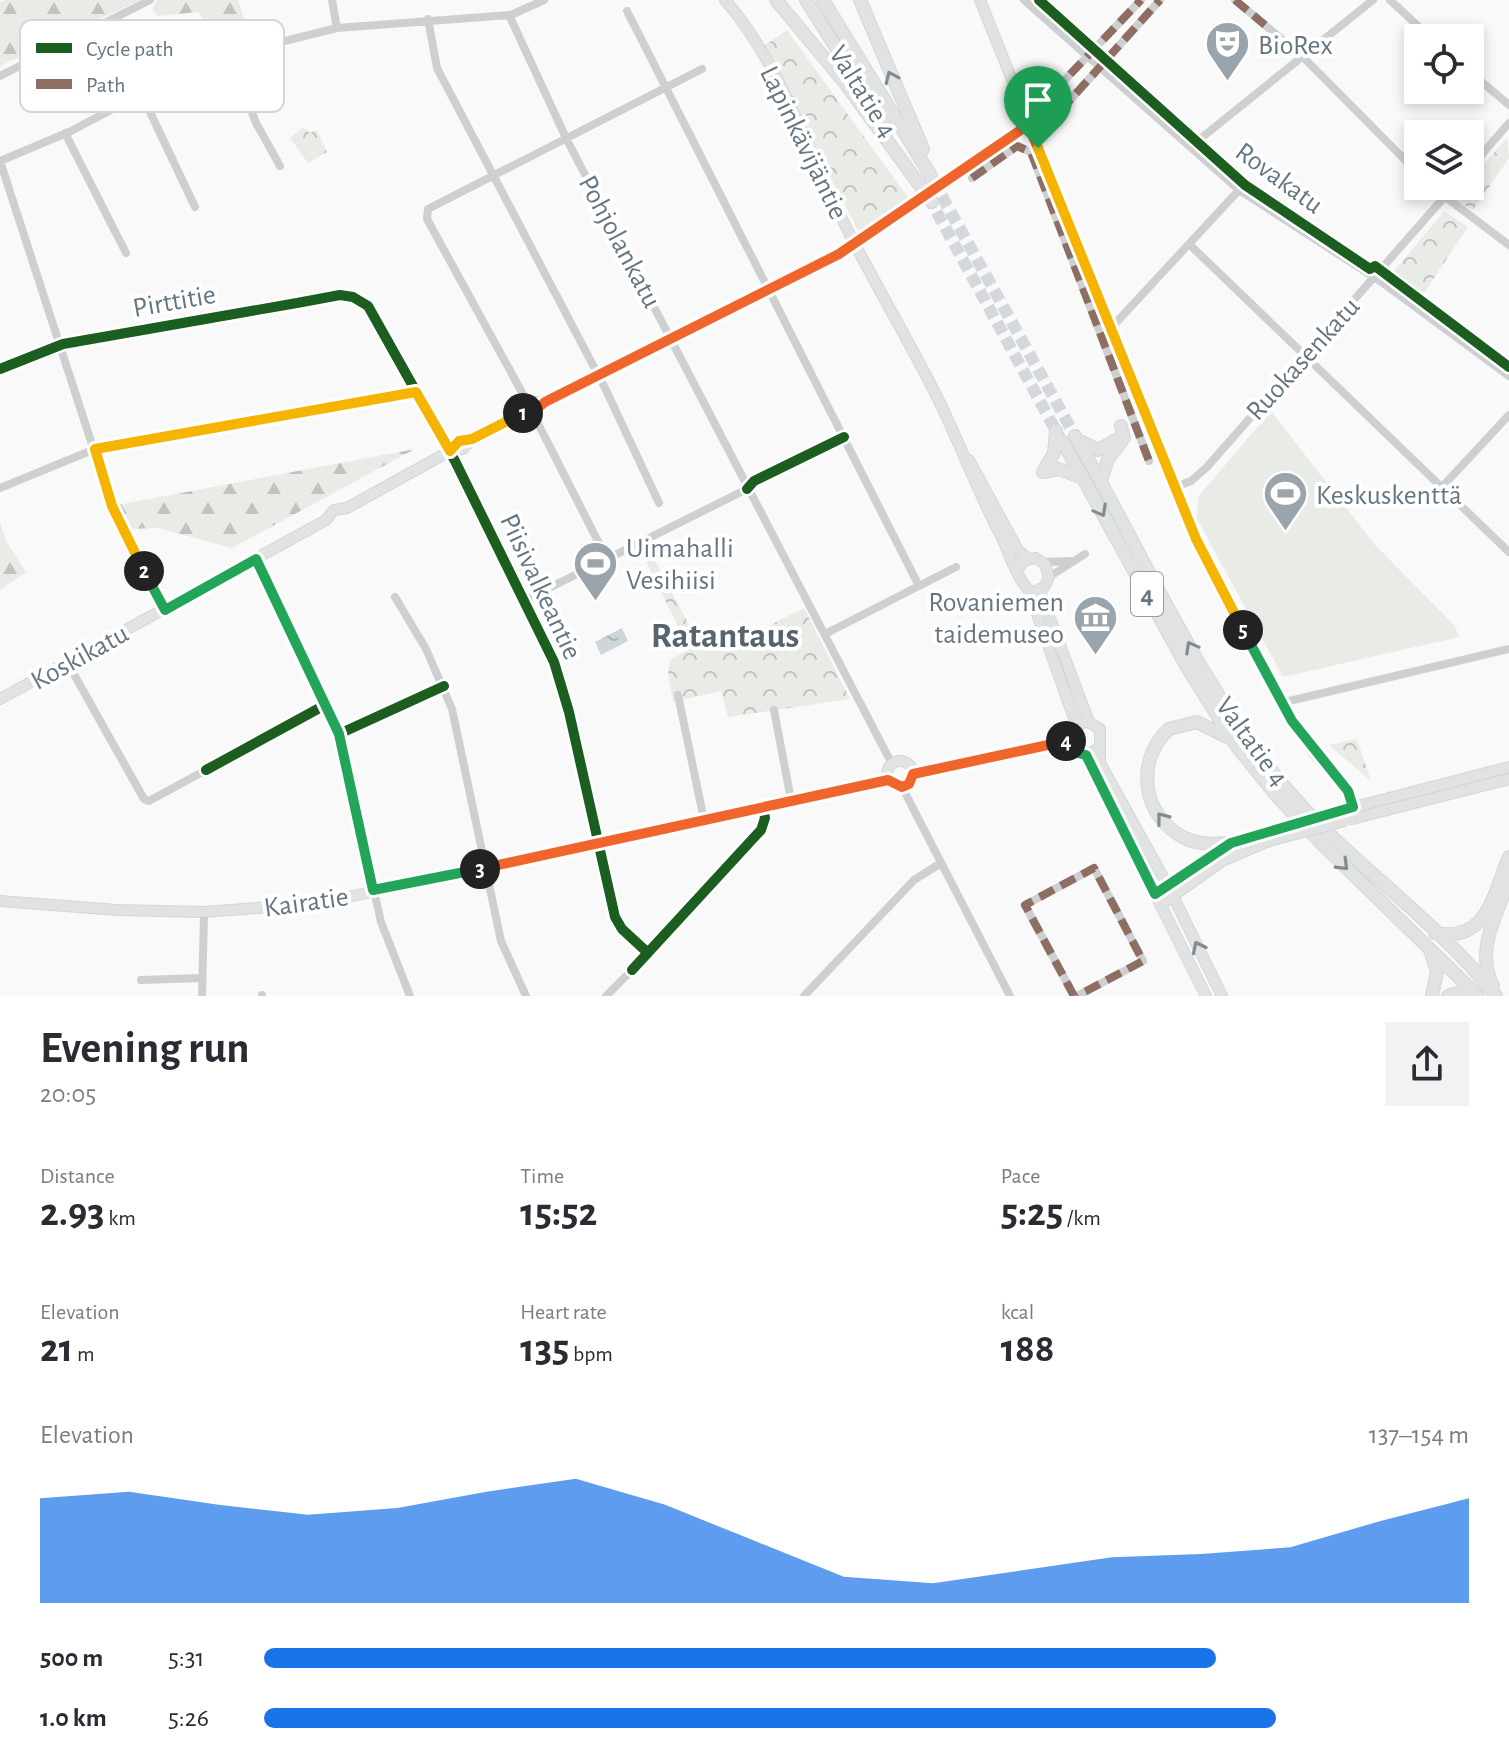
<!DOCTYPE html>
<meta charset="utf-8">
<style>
body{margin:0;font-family:"Alegreya Sans",sans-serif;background:#f2f2f3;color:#2b2b33;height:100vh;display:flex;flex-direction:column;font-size:30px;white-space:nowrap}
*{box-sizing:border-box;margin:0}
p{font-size:26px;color:#7c7c81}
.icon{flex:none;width:44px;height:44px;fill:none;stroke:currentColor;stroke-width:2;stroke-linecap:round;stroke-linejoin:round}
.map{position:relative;height:996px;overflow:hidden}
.side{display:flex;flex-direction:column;background:#fff;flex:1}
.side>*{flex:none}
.tools{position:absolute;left:1404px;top:24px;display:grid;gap:16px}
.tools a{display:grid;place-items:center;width:80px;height:80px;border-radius:0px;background:#fff;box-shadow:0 4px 12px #0003;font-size:40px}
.pin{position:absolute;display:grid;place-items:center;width:68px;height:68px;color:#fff;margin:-82px -34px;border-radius:50% 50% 50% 0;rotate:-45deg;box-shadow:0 0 8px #0007}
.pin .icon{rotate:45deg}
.km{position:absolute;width:40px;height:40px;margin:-20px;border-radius:50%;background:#222;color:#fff;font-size:22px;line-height:40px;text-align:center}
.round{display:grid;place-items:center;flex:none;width:84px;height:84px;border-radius:0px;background:#f2f2f3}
.summary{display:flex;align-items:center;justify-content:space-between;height:136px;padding:0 40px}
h1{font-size:44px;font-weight:600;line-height:60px}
.stats{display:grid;grid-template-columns:repeat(3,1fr);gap:12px;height:136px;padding:8px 40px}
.stats div{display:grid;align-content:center}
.stats b{font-size:40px;font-weight:600}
.stats small{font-size:22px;font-weight:400}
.stats p{font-size:22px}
.chart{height:224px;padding:16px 40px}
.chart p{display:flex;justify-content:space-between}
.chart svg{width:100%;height:144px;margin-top:8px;fill:#1a73e8;opacity:.7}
ul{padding:0 40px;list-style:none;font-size:26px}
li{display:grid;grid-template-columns:128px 96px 1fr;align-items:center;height:60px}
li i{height:20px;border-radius:10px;background:#1a73e8}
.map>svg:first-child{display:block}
</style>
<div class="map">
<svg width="1509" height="996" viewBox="0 0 1509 996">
<defs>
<pattern id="forest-firs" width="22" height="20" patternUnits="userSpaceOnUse" patternTransform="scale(2)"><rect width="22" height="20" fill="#e8ebe6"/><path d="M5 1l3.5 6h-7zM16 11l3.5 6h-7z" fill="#c0c3c0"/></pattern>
<pattern id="park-crowns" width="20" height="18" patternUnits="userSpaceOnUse" patternTransform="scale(2)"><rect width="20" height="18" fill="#e8ebe6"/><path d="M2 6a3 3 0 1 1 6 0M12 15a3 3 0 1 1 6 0" fill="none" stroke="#c0c3c0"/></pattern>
<pattern id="water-ripples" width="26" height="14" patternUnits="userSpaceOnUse" patternTransform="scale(2)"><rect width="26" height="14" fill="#ced6d9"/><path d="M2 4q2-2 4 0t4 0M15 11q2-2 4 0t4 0" fill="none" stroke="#abb2b5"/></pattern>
</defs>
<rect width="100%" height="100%" fill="#f9f9f9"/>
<!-- forest -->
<path fill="url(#forest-firs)" d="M6 0H140L0 66V2Z
M157 0H238L245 22 208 24 198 12 158 16 152 10Z
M415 449 232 548 158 528 128 529 117 505Z
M0 522 6 541 26 572 0 590Z"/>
<!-- park -->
<path fill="url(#park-crowns)" d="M787 30 909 199 860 233 760 49Z
M303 127 310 133 317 130 327 152 308 163 290 138Z
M1507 138 1509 158 1473 210 1454 199 1465 186H1470V180Z
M1444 211 1468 227 1422 296 1391 275Z
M648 548 695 636 734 643 804 608 850 699 728 717 721 691 673 702 668 674 670 660 686 651 675 620 641 552Z
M1357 739 1371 781 1329 745Z"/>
<!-- pitch -->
<path fill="#e8ebe6" d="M1271 411 1376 546 1455 626 1459 637 1283 677 1197 519 1198 497Z"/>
<!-- water -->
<path fill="url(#water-ripples)" d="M622 628 628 641 601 655 595 642Z"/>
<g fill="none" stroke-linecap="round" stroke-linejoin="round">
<!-- highway-tunnel -->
<path stroke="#d4d8dc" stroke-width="12" stroke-dasharray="12 6" stroke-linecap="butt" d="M933 180 1075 436
M928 196 1061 440"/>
<defs>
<path id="major" d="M725 0C775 57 802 135 834 203 865 267 902 328 934 391 959 440 977 491 1003 540 1009 552 1031 624 1049 577L1045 564 1036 558 1025 560 1017 570
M980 0 1196 539 1281 703 1314 753 1348 791 1356 818
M967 168 1028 125
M524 412 534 402H545
M450 451 463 449 472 439
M969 460 1018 550 1028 559
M1028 589 1076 724
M1039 589 1089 722
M0 699 326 520 334 510 347 508 450 451 453 444 472 439 524 412H533L545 402 839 254 907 210
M1099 747 1090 754 1078 753 1070 744V731L1086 721 1100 729V763L1168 886 1222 996
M1086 755 1206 996
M887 774a13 13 0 1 1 26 0a13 13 0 1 1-26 0Z
M913 774 1069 741
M1335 812 1509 767
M1352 819 1509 779
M1164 889 1231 843 1262 832
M0 901 117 910 204 912 320 903 888 780
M1160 905 1222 861 1269 841"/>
<path id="highway" d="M776 0 845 83 932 202
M806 0 883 122
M823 0 931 176
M860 0 923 149
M1075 436C1143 553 1196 681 1284 786 1348 862 1435 918 1496 996
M1080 441 1098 450 1116 440
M1063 442 1187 667 1235 744 1275 794 1321 843 1478 996
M1043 472 1054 453 1056 431
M1043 472 1059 469 1081 477
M1101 481 1108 459 1124 438 1121 426
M1227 737 1197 722 1169 729C1134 761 1142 819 1187 839 1201 845 1215 844 1231 843
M1435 933C1487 943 1493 895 1509 857
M1430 950 1437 972 1432 996
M1493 986C1475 951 1496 916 1509 881
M1448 996 1458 993 1469 996"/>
</defs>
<!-- major casing -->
<use href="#major" stroke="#d5d6d7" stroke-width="12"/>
<!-- highway casing -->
<use href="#highway" stroke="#d5d6d6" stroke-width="14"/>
<!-- minor -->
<path stroke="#cecfd0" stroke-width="8" d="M332 0 337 28
M1024 0 1239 190 1383 283 1509 376
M1235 0 1302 56 1418 173
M1390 0 1431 38
M627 11 919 586
M509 15 567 140 892 764
M428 19 437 68 605 388 659 503
M230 55 256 123 280 166
M1470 72 1509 105
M0 76 150 0
M141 93 195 207
M1037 109 1141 0
M1044 129 1160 0
M65 133 126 253
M1190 147 1373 0
M0 161 69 132 187 70 240 52 337 28 511 15 544 0
M0 161 112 506 165 610
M1470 168 1509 123
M972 178 1017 146 1031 152 1149 461
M1431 186 1509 245
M1190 245 1509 552
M1112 327 1239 190
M0 369 63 344 340 295 360 300 373 312 455 461 554 662 569 712 610 901 618 924 648 953 761 830 765 818 763 806
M1176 487 1191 481 1207 467 1454 186
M1442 487 1509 415
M0 488 95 449 416 392
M256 559 339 734 381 922 410 996
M607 559 524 396 427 219 428 209 702 69
M1043 562 1071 561
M1049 577 1085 554
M395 597 426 649 452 709 501 941 526 996
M525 600 747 489
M825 634 956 567
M67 662 144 799 149 801 206 770
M678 695 704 820
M1281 703 1509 649
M774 710 791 800
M902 787 1010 996
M141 980 202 978
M202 996 204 912
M262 996V995
M606 996 632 970
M804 996 914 880 941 863
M1074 996 1025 905 1094 868 1143 961 1077 996"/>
<!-- major -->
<use href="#major" stroke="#e1e2e2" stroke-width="10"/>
<!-- highway -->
<use href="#highway" stroke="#e1e2e2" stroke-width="12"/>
<defs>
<path id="major-bridge" d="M907 210 967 168
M1262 832 1335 812
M1269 841 1345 821"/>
</defs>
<!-- major-bridge casing -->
<use href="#major-bridge" stroke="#d5d6d7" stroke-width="12" stroke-linecap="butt"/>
<!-- major-bridge -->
<use href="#major-bridge" stroke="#e1e2e2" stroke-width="10"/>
<!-- quiet -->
<path stroke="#8d6e63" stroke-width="8" stroke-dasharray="16 8" stroke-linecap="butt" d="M1235 0 1265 25
M1037 109 1141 0
M1044 129 1160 0
M972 178 1017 146 1031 152 1149 461
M1074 996 1025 905 1094 868 1143 961 1077 996"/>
<defs>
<path id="cycleway" d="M1039 0 1245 185 1370 269 1375 266 1509 367
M0 369 63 344 297 303 340 295 353 297 368 306 455 461 554 662 569 712 615 917 622 929 648 953
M747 489 754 481 844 437
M339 734 444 686
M206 770 325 705
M632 970 761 830 765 818 763 806"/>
</defs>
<!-- cycleway casing -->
<use href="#cycleway" stroke="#fff" stroke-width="15"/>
<!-- cycleway -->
<use href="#cycleway" stroke="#1b5e20" stroke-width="10"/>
</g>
<!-- one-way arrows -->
<defs><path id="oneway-chevron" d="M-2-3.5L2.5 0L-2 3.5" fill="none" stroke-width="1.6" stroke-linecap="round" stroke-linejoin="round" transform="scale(2)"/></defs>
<g stroke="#7e8c96">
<use href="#oneway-chevron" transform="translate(891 77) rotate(-114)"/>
<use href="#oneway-chevron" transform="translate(1101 511) rotate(61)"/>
<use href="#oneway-chevron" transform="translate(1191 647) rotate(-119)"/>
<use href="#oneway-chevron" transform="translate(1162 818) rotate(-128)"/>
<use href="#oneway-chevron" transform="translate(1343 865) rotate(45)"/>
<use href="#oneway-chevron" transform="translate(1198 947) rotate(-116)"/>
</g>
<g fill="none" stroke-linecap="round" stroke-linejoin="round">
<defs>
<path id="split-1" d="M523 413 533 412 545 402 839 254 1028 125 1038 148"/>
<path id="split-2" d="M144 571 112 506 95 449 416 392 450 451 459 441 472 439 523 413"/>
<path id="split-3" d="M144 571 165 610 256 559 339 734 373 890 480 869"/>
<path id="split-4" d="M480 869 888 780 902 787 909 784 913 774 1066 741"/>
<path id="split-5" d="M1066 741 1078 753 1086 755 1155 894 1231 843 1353 807 1348 791 1292 721 1243 630"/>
<path id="split-6" d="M1038 148 1196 539 1243 630"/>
</defs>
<!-- split-1 casing -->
<use href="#split-1" stroke="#fff" stroke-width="16"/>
<!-- split-2 casing -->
<use href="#split-2" stroke="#fff" stroke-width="16"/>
<!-- split-3 casing -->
<use href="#split-3" stroke="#fff" stroke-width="16"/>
<!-- split-4 casing -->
<use href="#split-4" stroke="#fff" stroke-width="16"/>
<!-- split-5 casing -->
<use href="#split-5" stroke="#fff" stroke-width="16"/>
<!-- split-6 casing -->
<use href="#split-6" stroke="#fff" stroke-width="16"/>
<!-- split-1 -->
<use href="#split-1" stroke="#f0652b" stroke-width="10"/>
<!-- split-2 -->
<use href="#split-2" stroke="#f5b400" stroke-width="10"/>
<!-- split-3 -->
<use href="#split-3" stroke="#22a559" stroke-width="10"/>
<!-- split-4 -->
<use href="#split-4" stroke="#f0652b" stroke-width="10"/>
<!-- split-5 -->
<use href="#split-5" stroke="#22a559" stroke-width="10"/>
<!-- split-6 -->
<use href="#split-6" stroke="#f5b400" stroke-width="10"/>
</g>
<!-- icons -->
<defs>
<symbol id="theatre-pin" viewBox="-11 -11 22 30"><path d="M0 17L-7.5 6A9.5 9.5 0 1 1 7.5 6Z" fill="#99a4ac" stroke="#fff"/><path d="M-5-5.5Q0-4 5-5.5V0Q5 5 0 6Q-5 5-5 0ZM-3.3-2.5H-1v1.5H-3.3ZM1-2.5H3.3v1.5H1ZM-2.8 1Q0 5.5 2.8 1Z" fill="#fff"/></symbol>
<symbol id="stadium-pin" viewBox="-11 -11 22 30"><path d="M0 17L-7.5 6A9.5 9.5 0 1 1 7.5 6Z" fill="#99a4ac" stroke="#fff"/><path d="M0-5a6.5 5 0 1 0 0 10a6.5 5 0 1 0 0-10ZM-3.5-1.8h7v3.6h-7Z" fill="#fff"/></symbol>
<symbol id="museum-pin" viewBox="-11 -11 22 30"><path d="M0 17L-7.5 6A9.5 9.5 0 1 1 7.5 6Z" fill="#99a4ac" stroke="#fff"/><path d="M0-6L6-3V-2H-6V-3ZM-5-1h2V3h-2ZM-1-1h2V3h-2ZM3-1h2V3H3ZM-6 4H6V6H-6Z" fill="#fff"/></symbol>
</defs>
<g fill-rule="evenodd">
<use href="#theatre-pin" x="1202" y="18" width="51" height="69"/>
<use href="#stadium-pin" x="1260" y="468" width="51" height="69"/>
<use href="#stadium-pin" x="570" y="538" width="51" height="69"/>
<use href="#museum-pin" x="1070" y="592" width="51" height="69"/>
</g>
<g text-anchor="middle" stroke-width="8" stroke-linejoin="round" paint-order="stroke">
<!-- shield labels -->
<rect fill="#fff" stroke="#939fa8" stroke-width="2" x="1131" y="572" width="32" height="44" rx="6"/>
<g font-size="26" font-weight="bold" fill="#657683">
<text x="1147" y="603">4</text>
</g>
<!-- poi labels -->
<g font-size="28" fill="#657683" stroke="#fff" text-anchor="start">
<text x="1258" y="54">BioRex</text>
<text x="1316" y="504">Keskuskenttä</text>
<text x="626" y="557">Uimahalli<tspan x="626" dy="32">Vesihiisi</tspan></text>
<text x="1064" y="611" text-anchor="end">Rovaniemen<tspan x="1064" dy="32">taidemuseo</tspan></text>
</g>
<!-- street labels -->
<g font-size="28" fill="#657683" stroke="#fff">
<text transform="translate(864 91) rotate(58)" y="10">Valtatie 4</text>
<text transform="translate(805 142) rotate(64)" y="10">Lapinkävijäntie</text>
<text transform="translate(1280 177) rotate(36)" y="10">Rovakatu</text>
<text transform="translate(621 241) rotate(62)" y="10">Pohjolankatu</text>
<text transform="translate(174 300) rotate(-10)" y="10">Pirttitie</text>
<text transform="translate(1302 358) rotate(-48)" y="10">Ruokasenkatu</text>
<text transform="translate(542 586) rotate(65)" y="10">Piisivalkeantie</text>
<text transform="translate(79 656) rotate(-29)" y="10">Koskikatu</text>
<text transform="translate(1253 741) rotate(54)" y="10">Valtatie 4</text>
<text transform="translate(306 901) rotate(-8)" y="10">Kairatie</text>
</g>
<!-- district labels -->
<g font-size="36" font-weight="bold" fill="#57646e" stroke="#fff">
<text x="725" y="647">Ratantaus</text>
</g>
</g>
<!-- legend -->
<rect x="20" y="20" width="264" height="92" rx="12" fill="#fff" stroke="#d1d6da" stroke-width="2"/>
<rect x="36" y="43" width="36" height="10" fill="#1b5e20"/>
<rect x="36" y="79" width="36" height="10" fill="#8d6e63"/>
<g font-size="22" fill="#657683">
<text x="86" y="56">Cycle path</text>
<text x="86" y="92">Path</text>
</g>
</svg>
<div class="tools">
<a><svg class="icon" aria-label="locate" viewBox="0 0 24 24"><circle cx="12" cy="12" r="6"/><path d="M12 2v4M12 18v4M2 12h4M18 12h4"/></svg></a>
<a><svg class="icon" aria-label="layers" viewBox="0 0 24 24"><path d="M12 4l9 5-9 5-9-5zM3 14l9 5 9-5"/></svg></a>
</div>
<div class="pin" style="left:1038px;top:148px;background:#1e9e55"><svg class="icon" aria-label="arrive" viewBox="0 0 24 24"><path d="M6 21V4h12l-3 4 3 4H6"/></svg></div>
<b class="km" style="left:523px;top:413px">1</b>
<b class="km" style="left:144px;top:571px">2</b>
<b class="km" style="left:480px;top:869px">3</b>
<b class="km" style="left:1066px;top:741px">4</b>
<b class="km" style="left:1243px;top:630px">5</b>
</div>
<section class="side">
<div class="summary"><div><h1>Evening run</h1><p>20:05</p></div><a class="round"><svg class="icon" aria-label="share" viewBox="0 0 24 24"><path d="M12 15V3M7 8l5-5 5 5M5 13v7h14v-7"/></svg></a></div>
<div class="stats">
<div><p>Distance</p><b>2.93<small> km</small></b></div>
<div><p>Time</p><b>15:52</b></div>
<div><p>Pace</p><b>5:25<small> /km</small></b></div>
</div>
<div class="stats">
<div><p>Elevation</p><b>21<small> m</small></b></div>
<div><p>Heart rate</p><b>135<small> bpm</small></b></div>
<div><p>kcal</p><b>188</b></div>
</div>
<div class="chart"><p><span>Elevation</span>137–154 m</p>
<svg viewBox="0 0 160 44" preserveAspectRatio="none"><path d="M0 44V12L10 10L20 14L30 17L40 15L50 10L60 6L70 14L80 25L90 36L100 38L110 34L120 30L130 29L140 27L150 19L160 12V44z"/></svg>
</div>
<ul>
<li><b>500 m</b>5:31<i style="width:79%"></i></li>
<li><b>1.0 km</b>5:26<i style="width:84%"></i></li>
</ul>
</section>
